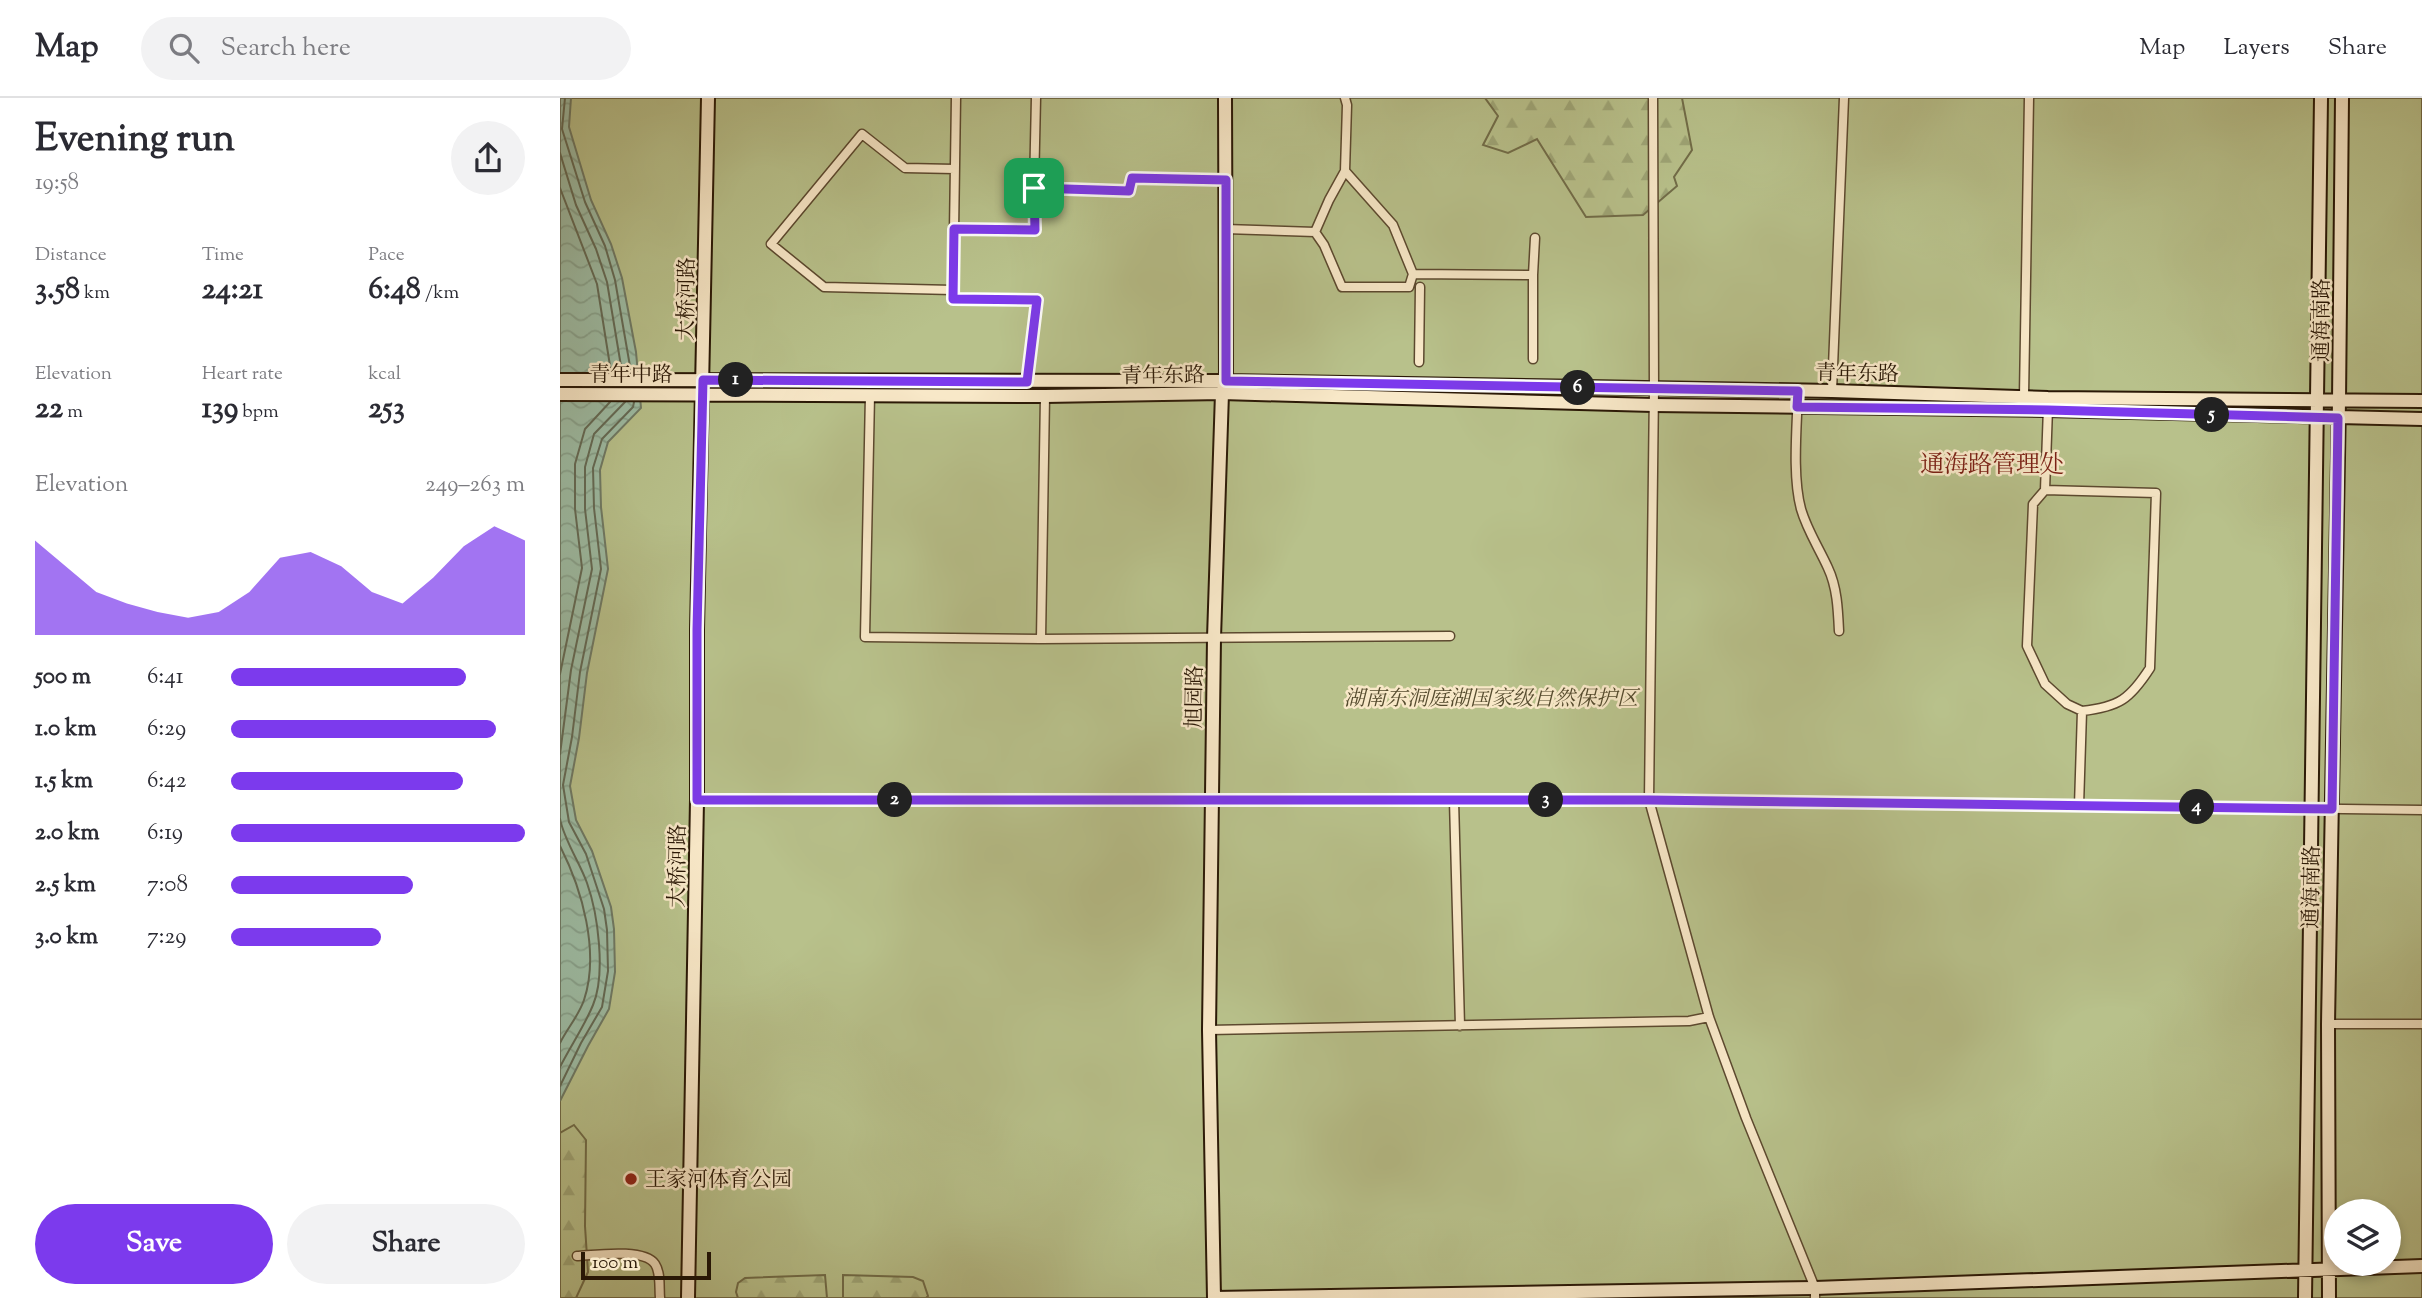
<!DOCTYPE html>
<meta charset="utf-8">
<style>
body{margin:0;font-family:"Sorts Mill Goudy","Noto Serif SC",serif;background:#f2f2f3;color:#2b2b33;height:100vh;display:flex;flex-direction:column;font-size:26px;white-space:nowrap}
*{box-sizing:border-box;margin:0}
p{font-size:23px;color:#7c7c81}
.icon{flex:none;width:38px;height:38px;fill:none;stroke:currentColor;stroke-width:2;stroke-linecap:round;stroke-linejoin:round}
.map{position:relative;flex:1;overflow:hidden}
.side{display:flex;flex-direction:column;background:#fff;width:560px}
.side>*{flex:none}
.controls{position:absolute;left:1764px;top:1101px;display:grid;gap:14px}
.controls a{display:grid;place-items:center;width:77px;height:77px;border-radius:50%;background:#fff;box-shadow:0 4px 10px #0003;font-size:35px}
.scale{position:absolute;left:21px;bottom:18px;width:130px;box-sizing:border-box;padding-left:7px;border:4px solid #2a1806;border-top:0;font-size:19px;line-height:24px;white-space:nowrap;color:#2a1806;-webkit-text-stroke:5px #f8e8c8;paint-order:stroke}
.pin{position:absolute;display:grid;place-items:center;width:60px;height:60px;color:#fff;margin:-30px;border-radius:14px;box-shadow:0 4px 10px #0006}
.km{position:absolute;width:35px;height:35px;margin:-18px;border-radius:50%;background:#222;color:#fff;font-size:19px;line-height:35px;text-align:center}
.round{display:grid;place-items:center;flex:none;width:74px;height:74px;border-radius:37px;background:#f2f2f3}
.headline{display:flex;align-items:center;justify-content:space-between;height:119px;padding:0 35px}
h1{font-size:38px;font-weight:700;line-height:52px}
.stats{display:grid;grid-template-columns:repeat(3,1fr);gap:10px;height:119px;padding:7px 35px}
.stats div{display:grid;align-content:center}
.stats b{font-size:30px;font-weight:700}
.stats small{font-size:19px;font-weight:400}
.stats p{font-size:19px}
.chart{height:196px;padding:14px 35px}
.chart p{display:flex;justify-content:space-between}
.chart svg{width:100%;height:126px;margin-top:7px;fill:#7c3aed;opacity:.7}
.button{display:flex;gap:14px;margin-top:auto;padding:14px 35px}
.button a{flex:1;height:80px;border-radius:42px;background:#7c3aed;color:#fff;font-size:28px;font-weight:700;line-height:80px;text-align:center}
.button a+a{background:#f2f2f3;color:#2b2b33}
ul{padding:0 35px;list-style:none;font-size:23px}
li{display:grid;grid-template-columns:112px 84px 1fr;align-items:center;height:52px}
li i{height:18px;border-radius:9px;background:#7c3aed}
header{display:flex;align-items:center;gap:42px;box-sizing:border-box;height:98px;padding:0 35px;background:#fff;border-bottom:2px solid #e1e1e2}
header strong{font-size:33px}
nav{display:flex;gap:38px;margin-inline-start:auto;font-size:24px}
.search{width:490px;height:63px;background:#f2f2f3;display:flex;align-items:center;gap:18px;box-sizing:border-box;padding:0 24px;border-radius:38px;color:#7c7c81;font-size:26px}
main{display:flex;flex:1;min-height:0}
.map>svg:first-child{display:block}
</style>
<header>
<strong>Map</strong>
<div class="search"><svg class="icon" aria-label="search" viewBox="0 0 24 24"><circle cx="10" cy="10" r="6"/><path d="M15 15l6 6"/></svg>Search here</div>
<nav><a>Map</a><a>Layers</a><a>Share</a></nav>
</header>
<main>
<section class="side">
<div class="headline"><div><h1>Evening run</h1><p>19:58</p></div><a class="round"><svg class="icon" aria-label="share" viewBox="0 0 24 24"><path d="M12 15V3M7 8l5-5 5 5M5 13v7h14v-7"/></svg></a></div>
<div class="stats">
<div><p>Distance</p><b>3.58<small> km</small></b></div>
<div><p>Time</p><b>24:21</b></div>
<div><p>Pace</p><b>6:48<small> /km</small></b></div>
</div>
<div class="stats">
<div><p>Elevation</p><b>22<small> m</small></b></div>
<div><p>Heart rate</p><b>139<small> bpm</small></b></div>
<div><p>kcal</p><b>253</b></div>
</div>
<div class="chart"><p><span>Elevation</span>249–263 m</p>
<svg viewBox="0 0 160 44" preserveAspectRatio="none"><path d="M0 44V11L10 20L20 29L30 33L40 36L50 38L60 36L70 29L80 17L90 15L100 20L110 29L120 33L130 24L140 13L150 6L160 11V44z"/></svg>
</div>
<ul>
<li><b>500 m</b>6:41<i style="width:80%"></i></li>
<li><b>1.0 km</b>6:29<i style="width:90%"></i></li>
<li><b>1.5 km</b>6:42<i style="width:79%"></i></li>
<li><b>2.0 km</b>6:19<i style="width:100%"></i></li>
<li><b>2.5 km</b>7:08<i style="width:62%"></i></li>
<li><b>3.0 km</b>7:29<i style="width:51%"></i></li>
</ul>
<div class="button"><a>Save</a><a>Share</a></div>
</section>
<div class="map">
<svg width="1862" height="1200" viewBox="0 0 1862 1200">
<defs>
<pattern id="forest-firs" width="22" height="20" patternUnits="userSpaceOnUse" patternTransform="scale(1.75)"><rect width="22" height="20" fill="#b8c18b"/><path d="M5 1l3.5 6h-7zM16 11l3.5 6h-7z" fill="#9ea576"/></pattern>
<pattern id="water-waves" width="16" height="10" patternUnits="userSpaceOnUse" patternTransform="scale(1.75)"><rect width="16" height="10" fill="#9dbca4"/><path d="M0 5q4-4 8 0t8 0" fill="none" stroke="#87a18c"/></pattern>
</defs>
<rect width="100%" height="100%" fill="#f4dbab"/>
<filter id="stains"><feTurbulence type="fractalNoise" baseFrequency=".00286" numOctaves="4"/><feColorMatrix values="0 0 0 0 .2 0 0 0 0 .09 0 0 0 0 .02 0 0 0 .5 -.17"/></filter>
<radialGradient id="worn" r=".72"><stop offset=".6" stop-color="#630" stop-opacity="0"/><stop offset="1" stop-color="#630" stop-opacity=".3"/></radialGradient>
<!-- green -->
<path fill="#b8c18b" stroke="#716c48" stroke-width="2" fill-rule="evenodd" d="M0 0H1862V1200H0ZM1776 1113H1829V1166H1776Z"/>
<!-- forest -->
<path fill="url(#forest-firs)" stroke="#716c48" stroke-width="2" d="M925 0H1122L1132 52 1114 79 1117 88 1083 117 1026 119 977 41 948 55 923 47 938 18Z
M14 1027 26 1042 25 1128 28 1174 16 1200H0V1035Z
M265 1177 267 1200H178L176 1194 178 1185 185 1180Z
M283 1177 353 1179 363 1183 368 1198 366 1200H283Z"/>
<!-- water -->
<path fill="url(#water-waves)" stroke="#6f7a65" stroke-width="2" d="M0 0H11L9 29 31 102 51 146 62 180 76 254 81 310 48 344 40 372 41 409 48 471 27 575 19 640 10 688 16 722 32 753 51 809 54 831 55 874 49 911 28 948 0 1003Z"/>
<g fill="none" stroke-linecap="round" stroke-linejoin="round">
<!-- shore -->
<path stroke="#646a55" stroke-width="2" d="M5 0 2 31 25 104 45 148 55 182 71 274
M0 55 16 107 36 151 47 184 62 274
M0 90 37 186 51 274
M0 576 22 470 15 411V366L25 331 50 304
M0 656 11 572 32 471 25 411V369L34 336 65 304
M0 721C4 742 20 765 27 785 38 816 46 876 33 907 25 927 10 949 0 969
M0 748C22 791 40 854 24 902 19 917 7 931 0 945
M0 988 21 945 42 909 48 873 47 832 44 811 26 756 9 724 3 687 12 639 20 574 41 471 34 410 33 370 42 341 73 309 74 304"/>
<defs>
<path id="street" d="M396 0 393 201 476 202 467 284
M476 0 474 90 569 93 572 80 666 82
M1093 0 1094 291 1089 702 1149 919 1186 1020 1255 1190V1200
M394 131 475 132 474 90
M665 131 755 134 769 102 785 73 787 7 785 0
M755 134 764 147 782 189H849L853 176 833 127 785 73
M853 176 973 177V261
M973 177 975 140
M393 192 264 189 211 146 302 36 345 70 395 71
M859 264 860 189
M1238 293C1237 328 1232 378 1241 411 1247 432 1259 450 1268 470 1277 489 1278 511 1279 533
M1272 293 1284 0
M310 297 305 539 481 541 890 538
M1464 298 1469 0
M1488 310 1485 392 1473 406 1467 548 1485 586 1507 606 1522 613 1519 708
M1485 392 1596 395 1590 570C1570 601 1559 609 1522 613
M481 541 485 298
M137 702H1089L1862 712
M894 702 900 928
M1768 926H1862
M649 932 1129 923 1149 919
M17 1158C35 1157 84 1150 95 1166 101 1175 99 1190 100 1200"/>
<path id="secondary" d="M0 282 666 283 1272 293 1488 300 1862 303
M0 296 485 298 662 295 1093 307 1487 312 1862 321
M128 1200 137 702V532L148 0
M654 1200 649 932 654 540 662 295 666 283 665 0
M655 1200 1255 1190 1862 1168
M1745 1200 1761 0
M1769 1200 1768 926 1779 303 1782 0"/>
</defs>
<!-- street casing -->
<use href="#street" stroke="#5c492f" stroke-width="11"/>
<!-- secondary casing -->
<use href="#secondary" stroke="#2a1806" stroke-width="16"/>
<!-- street -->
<use href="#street" stroke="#f8e8c8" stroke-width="8"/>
<!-- secondary -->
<use href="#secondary" stroke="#f8e8c8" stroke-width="12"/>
</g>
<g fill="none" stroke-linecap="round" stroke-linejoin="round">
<defs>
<path id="route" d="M572 80 666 82V283L1238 293 1237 309 1488 312 1778 320 1772 711 1089 702H137V532L143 282 467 284 477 202 393 201 394 131 475 132 474 90 569 93Z"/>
</defs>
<!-- route casing -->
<use href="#route" stroke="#fff" stroke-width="14"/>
<!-- route -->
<use href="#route" stroke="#7c3aed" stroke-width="9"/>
</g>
<!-- markers -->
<circle fill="#8f2418" stroke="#f8e8c8" stroke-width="2.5" cx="71" cy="1081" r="7"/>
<g text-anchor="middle" stroke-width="5" stroke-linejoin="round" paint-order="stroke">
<!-- street labels -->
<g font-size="21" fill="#2a1806" stroke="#f8e8c8">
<text transform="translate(126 201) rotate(-89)" y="7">大桥河路</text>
<text transform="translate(1761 222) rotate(-90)" y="7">通海南路</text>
<text transform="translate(1297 275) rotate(1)" y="7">青年东路</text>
<text x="71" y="283">青年中路</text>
<text transform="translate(603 277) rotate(-1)" y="7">青年东路</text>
<text transform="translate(634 599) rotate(-89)" y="7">旭园路</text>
<text transform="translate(117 768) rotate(-89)" y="7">大桥河路</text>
<text transform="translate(1751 789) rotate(-89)" y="7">通海南路</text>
</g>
<!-- park labels -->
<g font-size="21" font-style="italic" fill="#554b2e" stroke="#f8e8c8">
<text x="931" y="607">湖南东洞庭湖国家级自然保护区</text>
</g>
<!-- poi labels -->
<g font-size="21" fill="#2a1806" stroke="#f8e8c8" text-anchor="start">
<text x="85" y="1088">王家河体育公园</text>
</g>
<!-- quarter labels -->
<g font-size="24" fill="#7a1f14" stroke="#f8e8c8">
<text x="1432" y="374">通海路管理处</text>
</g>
</g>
<rect width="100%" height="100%" filter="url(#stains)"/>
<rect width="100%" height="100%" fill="url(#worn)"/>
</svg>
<div class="controls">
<a><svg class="icon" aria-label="layers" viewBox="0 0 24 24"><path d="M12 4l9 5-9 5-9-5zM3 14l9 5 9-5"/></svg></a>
</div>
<div class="scale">100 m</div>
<div class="pin" style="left:474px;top:90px;background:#1e9e55"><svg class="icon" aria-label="arrive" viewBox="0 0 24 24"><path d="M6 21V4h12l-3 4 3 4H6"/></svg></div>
<b class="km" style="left:176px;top:282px">1</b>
<b class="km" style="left:335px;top:702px">2</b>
<b class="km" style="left:986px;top:702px">3</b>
<b class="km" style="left:1637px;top:709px">4</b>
<b class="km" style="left:1652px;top:317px">5</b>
<b class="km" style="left:1018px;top:290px">6</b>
</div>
</main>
